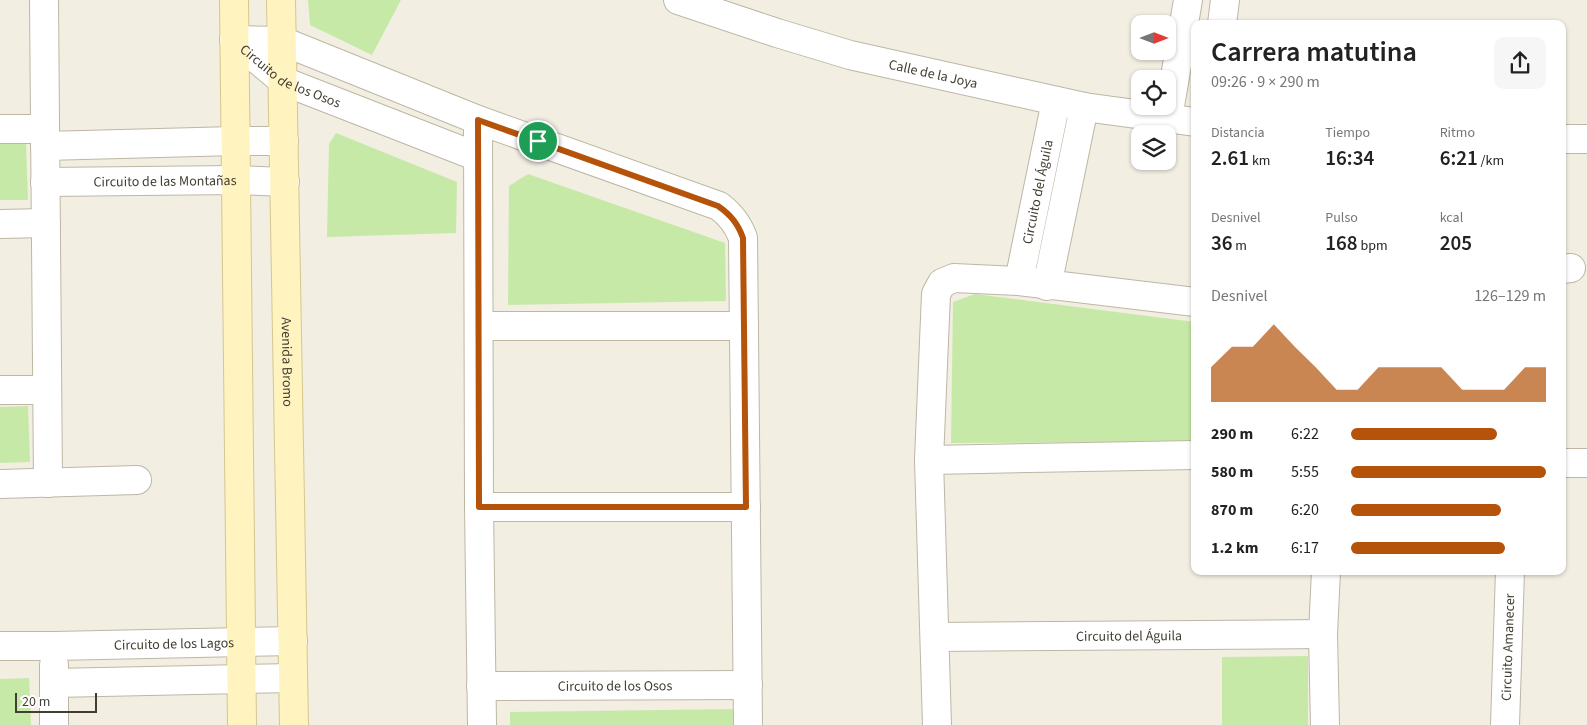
<!DOCTYPE html>
<html lang="es">
<meta charset="utf-8">
<style>
body{margin:0;font-family:"Source Sans 3",sans-serif;background:#f6f6f6;color:#222;height:100vh;display:flex;flex-direction:column;font-size:19px;white-space:nowrap}
*{box-sizing:border-box;margin:0}
p{font-size:16px;color:#767676}
.icon{flex:none;width:28px;height:28px;fill:none;stroke:currentColor;stroke-width:2;stroke-linecap:round;stroke-linejoin:round}
.map{position:relative;flex:1;overflow:hidden}
.drawer{position:absolute;left:1191px;top:20px;width:375px;height:555px;display:flex;flex-direction:column;background:#fff;border-radius:10px;box-shadow:0 1px 4px #0004}
.drawer>*{flex:none}
.needle{width:32px;rotate:90deg}
.fabs{position:absolute;left:1131px;top:15px;display:grid;gap:10px}
.fabs a{display:grid;place-items:center;width:45px;height:45px;border-radius:10px;background:#fff;box-shadow:0 1px 4px #0004;font-size:25px}
.scale{position:absolute;left:15px;bottom:12px;width:82px;box-sizing:border-box;padding-left:5px;border:2px solid #433e32;border-top:0;font-size:14px;line-height:18px;white-space:nowrap;color:#433e32;-webkit-text-stroke:4px #fff;paint-order:stroke}
.pin{position:absolute;display:grid;place-items:center;width:42px;height:42px;color:#fff;margin:-21px;border:2px solid #fff;border-radius:50%;box-shadow:0 1px 5px #0007}
.round{display:grid;place-items:center;flex:none;width:52px;height:52px;border-radius:10px;background:#f6f6f6}
.overview{display:flex;align-items:center;justify-content:space-between;height:85px;padding:0 20px}
h1{font-size:28px;font-weight:600;line-height:38px}
.figures{display:grid;grid-template-columns:repeat(3,1fr);gap:8px;height:85px;padding:5px 20px}
.figures div{display:grid;align-content:center}
.figures b{font-size:21px;font-weight:600}
.figures small{font-size:14px;font-weight:400}
.figures p{font-size:14px}
.chart{height:140px;padding:10px 20px}
.chart p{display:flex;justify-content:space-between}
.chart svg{width:100%;height:90px;margin-top:5px;fill:#b45309;opacity:.7}
ul{padding:0 20px;list-style:none;font-size:16px}
li{display:grid;grid-template-columns:80px 60px 1fr;align-items:center;height:38px}
li i{height:12px;border-radius:6px;background:#b45309}
.map>svg:first-child{display:block}
</style>
<div class="map">
<svg width="1587" height="725" viewBox="0 0 1587 725">
<rect width="100%" height="100%" fill="#f2eee2"/>
<!-- green -->
<path fill="#c7e9a8" d="M308 0H401L372 55 310 25Z
M336 133 457 182 456 233 327 237 329 144Z
M0 142H26L28 200H0Z
M528 174 725 243 726 301 508 305 509 186Z
M975 294 1195 322V442L951 443 953 302Z
M28 406 30 462 0 463V407Z
M1308 656V725H1222V657Z
M29 678 31 725H0V679Z
M734 709V725H510V712Z"/>
<g fill="none" stroke-linecap="round" stroke-linejoin="round">
<defs>
<g id="minor">
<path d="M44 0 48 483"/>
<path id="s1" d="M678 0 777 33 850 55 1084 107 1195 122"/>
<path d="M1222 24 1225 0"/>
<path d="M234 40 282 41 478 120 719 206C731 215 738 224 743 238L748 725"/>
<path id="s2" d="M234 40 283 81 478 157"/>
<path d="M1168 118 1188 0"/>
<path d="M478 120 479 507 482 725"/>
<path d="M0 129H45"/>
<path d="M1562 139H1587"/>
<path d="M45 146 235 141H284"/>
<path id="s3" d="M45 182 236 180 285 182"/>
<path d="M0 224 46 223"/>
<path d="M1562 269 1571 268"/>
<path id="s4" d="M1019 281 1056 101"/>
<path d="M1047 286 1084 107"/>
<path d="M479 326H744"/>
<path d="M0 390H47"/>
<path d="M929 460 1195 455"/>
<path d="M1562 463H1587"/>
<path d="M0 484 137 480"/>
<path d="M479 507H746"/>
<path id="s5" d="M935 637 1323 634"/>
<path id="s6" d="M0 646H54L293 641"/>
<path d="M54 665V725"/>
<path d="M54 683 293 678"/>
<path id="s7" d="M481 686 748 685"/>
<path d="M937 725 929 460 936 294 942 283 954 278 1019 281 1195 302"/>
<path d="M1325 725 1323 634 1326 571"/>
<path id="s8" d="M1505 725 1510 571"/>
</g>
<g id="secondary">
<path d="M234 0 242 725"/>
<path id="s9" d="M281 0 294 725"/>
</g>
</defs>
<!-- minor casing -->
<use href="#minor" stroke="#bdb7a4" stroke-width="30"/>
<!-- secondary casing -->
<use href="#secondary" stroke="#d4c78e" stroke-width="30"/>
<!-- minor -->
<use href="#minor" stroke="#fff" stroke-width="28"/>
<!-- secondary -->
<use href="#secondary" stroke="#fff4bf" stroke-width="28"/>
</g>
<g fill="none" stroke-linecap="round" stroke-linejoin="round">
<defs>
<path id="route" d="M478 120 718 206C731 215 738 224 743 238L746 507H479Z"/>
</defs>
<!-- route casing -->
<use href="#route" stroke="#fff" stroke-width="10"/>
<!-- route -->
<use href="#route" stroke="#b45309" stroke-width="6"/>
</g>
<g text-anchor="middle" stroke-width="4" stroke-linejoin="round" paint-order="stroke">
<!-- street labels -->
<g font-size="14" fill="#433e32" stroke="#fff">
<text dy="5" stroke="none"><textPath href="#s2" startOffset="68">Circuito de los Osos</textPath></text>
<text dy="5" stroke="none"><textPath href="#s1" startOffset="266">Calle de la Joya</textPath></text>
<text dy="5" stroke="none"><textPath href="#s3" startOffset="120">Circuito de las Montañas</textPath></text>
<text dy="5" stroke="none"><textPath href="#s4" startOffset="91">Circuito del Águila</textPath></text>
<text dy="5" stroke="none"><textPath href="#s9" startOffset="362">Avenida Bromo</textPath></text>
<text dy="5" stroke="none"><textPath href="#s5" startOffset="194">Circuito del Águila</textPath></text>
<text dy="5" stroke="none"><textPath href="#s6" startOffset="174">Circuito de los Lagos</textPath></text>
<text dy="5" stroke="none"><textPath href="#s8" startOffset="78">Circuito Amanecer</textPath></text>
<text dy="5" stroke="none"><textPath href="#s7" startOffset="134">Circuito de los Osos</textPath></text>
</g>
</g>
</svg>
<div class="fabs">
<a><svg class="needle" viewBox="-14 -14 28 28"><path d="M0-13l5 13h-10z" fill="#e53935"/><path d="M0 13l5-13h-10z" fill="#767676"/></svg></a>
<a><svg class="icon" aria-label="locate" viewBox="0 0 24 24"><circle cx="12" cy="12" r="6"/><path d="M12 2v4M12 18v4M2 12h4M18 12h4"/></svg></a>
<a><svg class="icon" aria-label="layers" viewBox="0 0 24 24"><path d="M12 4l9 5-9 5-9-5zM3 14l9 5 9-5"/></svg></a>
</div>
<div class="scale">20 m</div>
<div class="pin" style="left:538px;top:141px;background:#1e9e55"><svg class="icon" aria-label="arrive" viewBox="0 0 24 24"><path d="M6 21V4h12l-3 4 3 4H6"/></svg></div>
<section class="drawer">
<div class="overview"><div><h1>Carrera matutina</h1><p>09:26 · 9 × 290 m</p></div><a class="round"><svg class="icon" aria-label="share" viewBox="0 0 24 24"><path d="M12 15V3M7 8l5-5 5 5M5 13v7h14v-7"/></svg></a></div>
<div class="figures">
<div><p>Distancia</p><b>2.61<small> km</small></b></div>
<div><p>Tiempo</p><b>16:34</b></div>
<div><p>Ritmo</p><b>6:21<small> /km</small></b></div>
</div>
<div class="figures">
<div><p>Desnivel</p><b>36<small> m</small></b></div>
<div><p>Pulso</p><b>168<small> bpm</small></b></div>
<div><p>kcal</p><b>205</b></div>
</div>
<div class="chart"><p><span>Desnivel</span>126–129 m</p>
<svg viewBox="0 0 160 44" preserveAspectRatio="none"><path d="M0 44V27L10 17L20 17L30 6L40 17L50 27L60 38L70 38L80 27L90 27L100 27L110 27L120 38L130 38L140 38L150 27L160 27V44z"/></svg>
</div>
<ul>
<li><b>290 m</b>6:22<i style="width:75%"></i></li>
<li><b>580 m</b>5:55<i style="width:100%"></i></li>
<li><b>870 m</b>6:20<i style="width:77%"></i></li>
<li><b>1.2 km</b>6:17<i style="width:79%"></i></li>
</ul>
</section>
</div>
